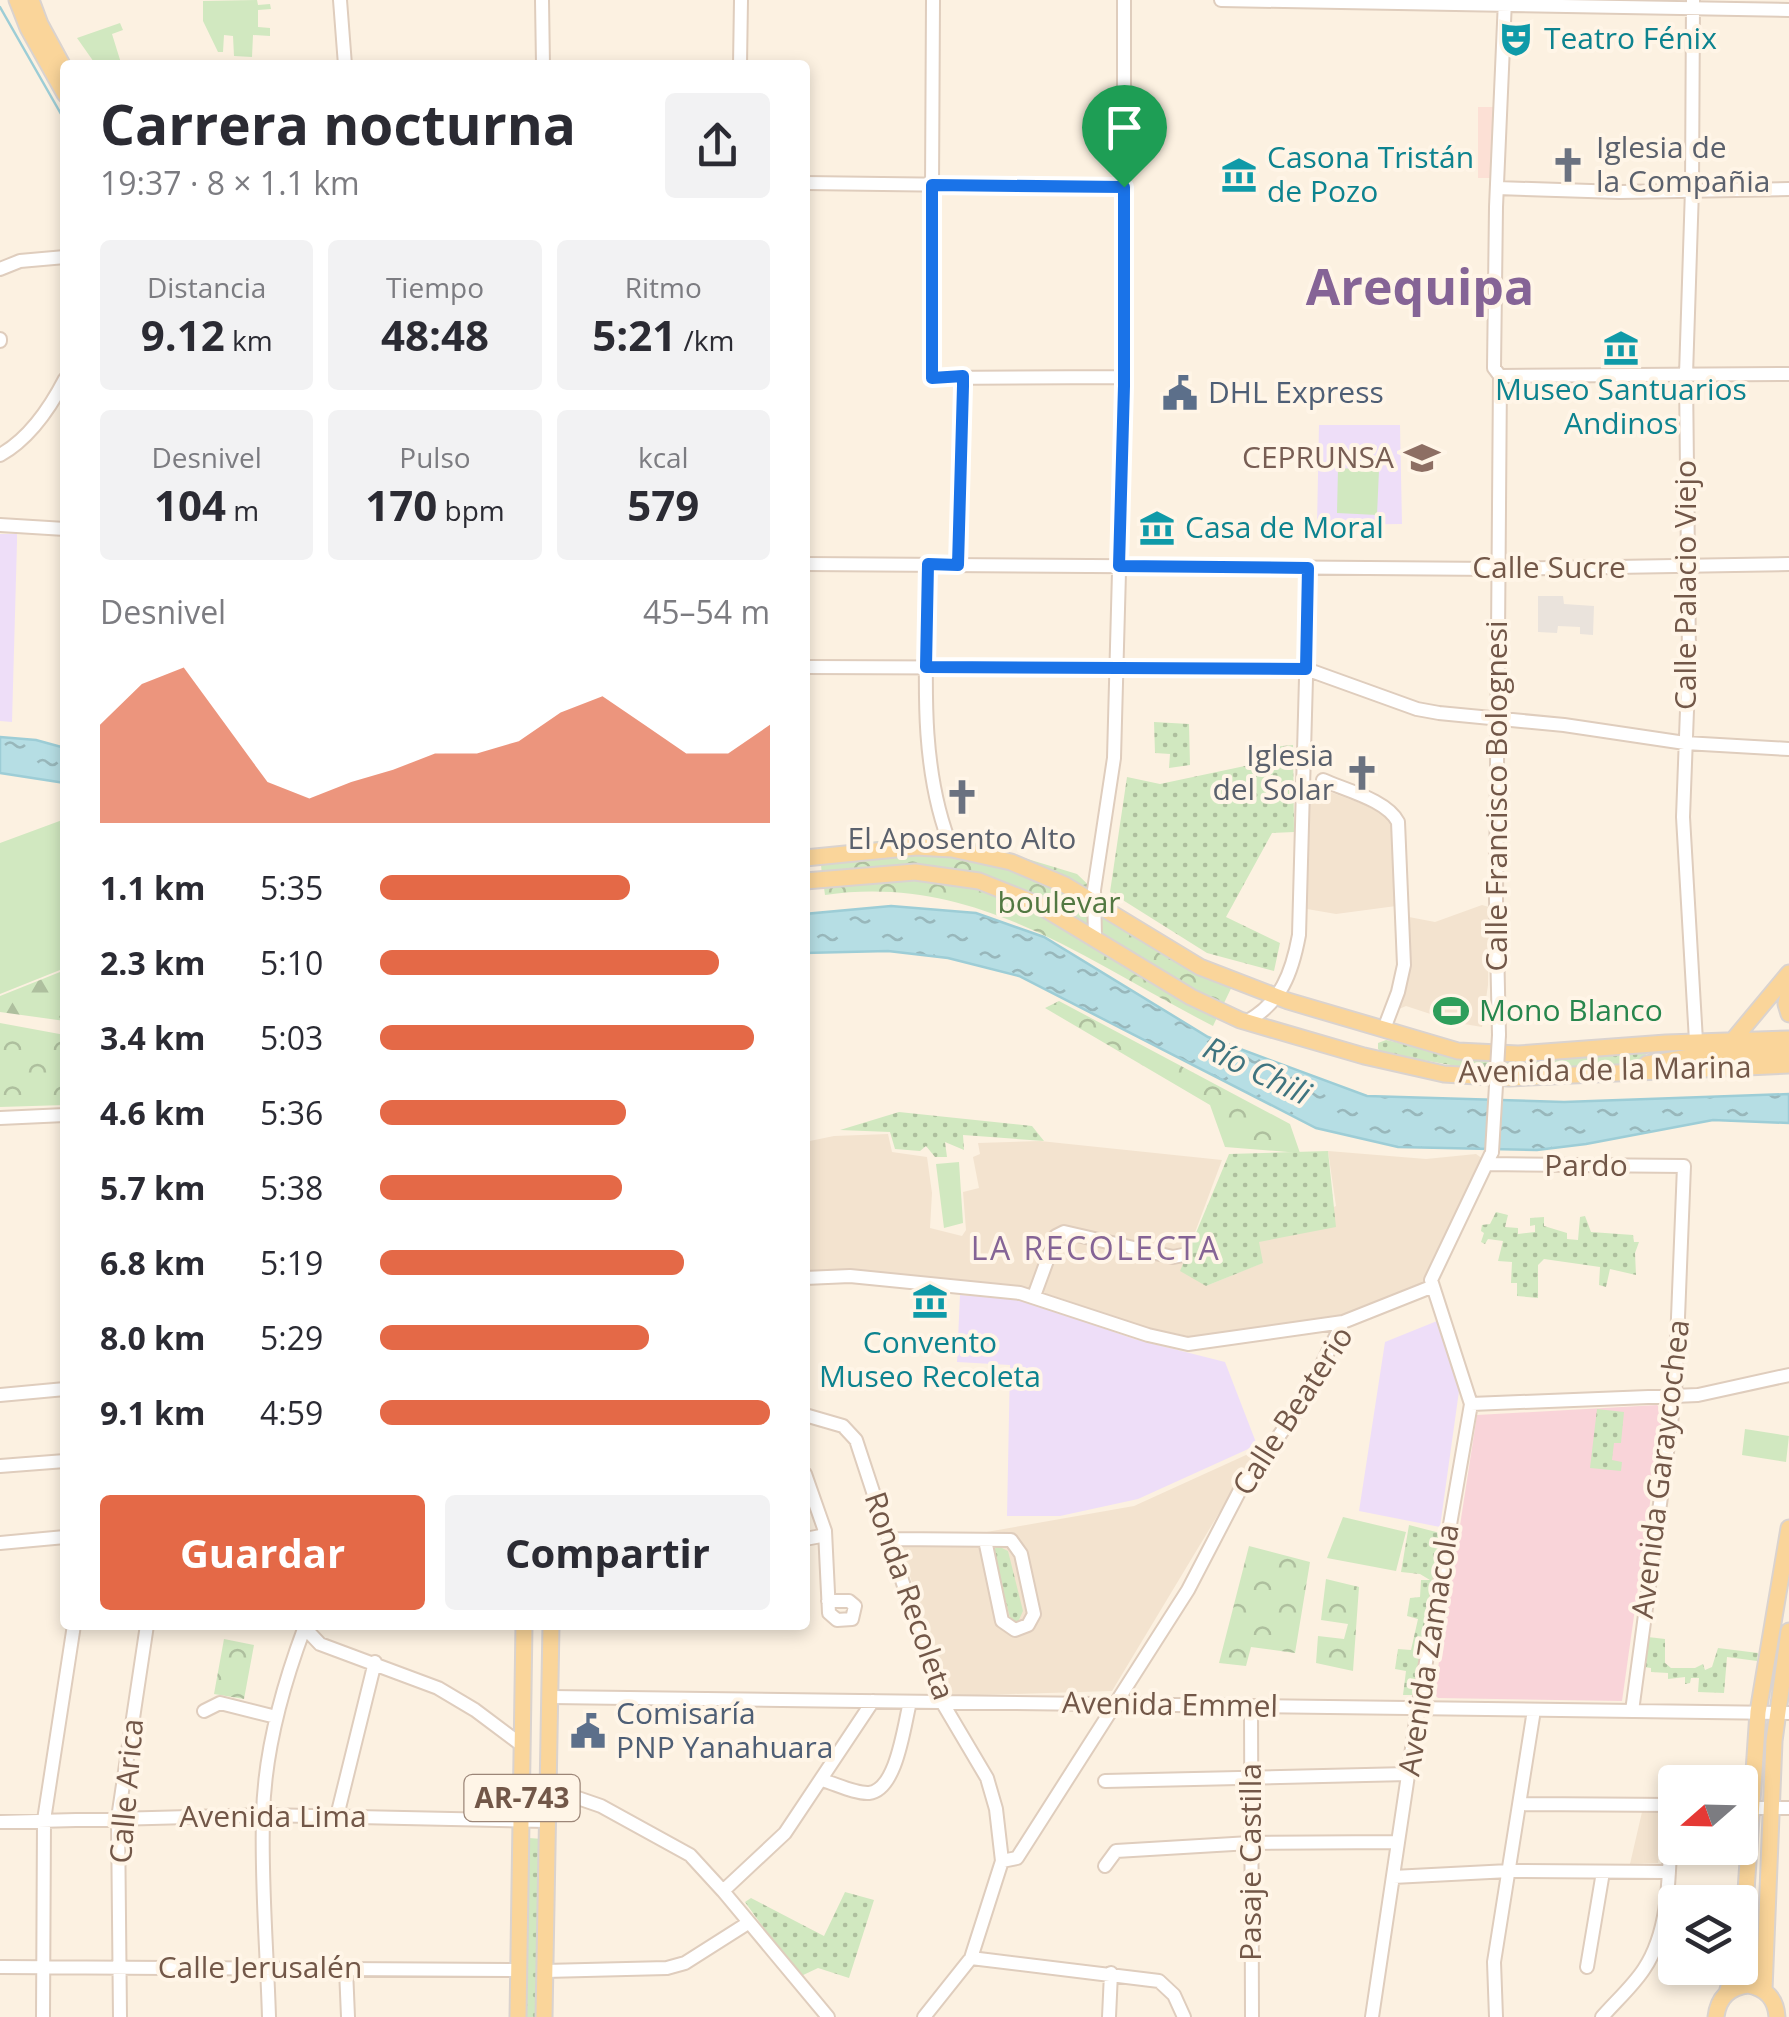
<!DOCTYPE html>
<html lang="es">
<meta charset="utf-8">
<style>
body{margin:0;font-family:"Open Sans",sans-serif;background:#f2f2f3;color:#2b2b33;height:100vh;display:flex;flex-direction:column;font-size:38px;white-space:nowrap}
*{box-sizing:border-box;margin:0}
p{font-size:32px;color:#7c7c81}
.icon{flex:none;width:55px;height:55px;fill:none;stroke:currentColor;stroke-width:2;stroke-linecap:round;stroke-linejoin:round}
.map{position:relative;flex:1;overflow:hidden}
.drawer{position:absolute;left:60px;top:60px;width:750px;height:1570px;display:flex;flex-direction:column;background:#fff;border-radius:10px;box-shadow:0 5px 15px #0003}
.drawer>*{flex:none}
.needle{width:65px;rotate:250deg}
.fabs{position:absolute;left:1658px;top:1765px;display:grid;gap:20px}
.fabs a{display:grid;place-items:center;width:100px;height:100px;border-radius:10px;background:#fff;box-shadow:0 5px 15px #0003;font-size:50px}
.pin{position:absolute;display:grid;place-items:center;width:85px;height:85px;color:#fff;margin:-102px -42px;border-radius:50% 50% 50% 0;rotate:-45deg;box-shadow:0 0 10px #0007}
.pin .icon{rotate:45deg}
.round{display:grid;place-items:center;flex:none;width:105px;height:105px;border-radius:10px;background:#f2f2f3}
.head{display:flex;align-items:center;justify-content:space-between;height:170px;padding:0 40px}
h1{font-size:55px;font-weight:700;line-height:75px}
.stats{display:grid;grid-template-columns:repeat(3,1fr);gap:15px;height:170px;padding:10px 40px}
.stats div{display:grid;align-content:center;border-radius:10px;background:#f2f2f3;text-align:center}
.stats b{font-size:42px;font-weight:700}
.stats small{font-size:28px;font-weight:400}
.stats p{font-size:28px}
.chart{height:280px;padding:20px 40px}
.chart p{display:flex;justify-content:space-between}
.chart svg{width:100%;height:180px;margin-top:10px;fill:#e46947;opacity:.7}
.button{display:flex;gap:20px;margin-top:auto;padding:20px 40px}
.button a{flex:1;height:115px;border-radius:10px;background:#e46947;color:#fff;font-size:40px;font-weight:700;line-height:115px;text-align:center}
.button a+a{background:#f2f2f3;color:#2b2b33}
ul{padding:0 40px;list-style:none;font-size:32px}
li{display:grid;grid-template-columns:160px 120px 1fr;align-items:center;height:75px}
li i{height:25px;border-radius:12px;background:#e46947}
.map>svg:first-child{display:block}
</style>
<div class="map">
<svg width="1789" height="2017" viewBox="0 0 1789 2017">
<defs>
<pattern id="grass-dots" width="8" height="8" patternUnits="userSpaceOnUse" patternTransform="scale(2.5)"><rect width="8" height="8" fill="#d1e8c0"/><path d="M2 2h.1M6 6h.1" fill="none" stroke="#aebf9e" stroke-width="1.8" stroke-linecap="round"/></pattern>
<pattern id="forest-firs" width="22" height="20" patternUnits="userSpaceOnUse" patternTransform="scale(2.5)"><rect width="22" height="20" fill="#d1e8c0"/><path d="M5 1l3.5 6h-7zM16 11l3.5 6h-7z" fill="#aebf9e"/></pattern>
<pattern id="park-crowns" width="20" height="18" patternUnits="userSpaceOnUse" patternTransform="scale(2.5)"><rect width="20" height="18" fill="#d1e8c0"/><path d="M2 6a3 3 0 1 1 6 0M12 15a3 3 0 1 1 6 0" fill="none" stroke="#aebf9e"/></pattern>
<pattern id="water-ripples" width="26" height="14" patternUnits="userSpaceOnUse" patternTransform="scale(2.5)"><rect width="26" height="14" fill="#b6dee4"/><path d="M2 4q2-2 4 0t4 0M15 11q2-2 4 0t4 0" fill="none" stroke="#98b7bb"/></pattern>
</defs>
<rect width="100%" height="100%" fill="#fcf1e1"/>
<!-- residential -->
<path fill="#f3e3cf" d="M1308 784 1363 804 1393 820 1396 906 1336 914 1307 909Z
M1482 905 1489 907 1488 985 1482 1027 1458 1023 1406 1006 1399 1009 1408 971 1409 917 1435 922Z
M888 1134 892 1152 927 1157 932 1193 930 1228 962 1236 966 1230 963 1192 979 1188 973 1157 980 1154 978 1143 1040 1141 1222 1160 1184 1262 1206 1286 1262 1263 1258 1242 1336 1206 1328 1151 1426 1159 1476 1154 1486 1161 1452 1236 1416 1292 1348 1317 1202 1339 1149 1328 1029 1288 901 1275 805 1274V1142L834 1136Z
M1257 1450 1112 1691 947 1696 901 1547 1134 1506Z
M1642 1812H1664L1658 1863 1630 1864Z"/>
<!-- commercial -->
<path fill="#fce0d5" d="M1478 107H1493V178H1478Z"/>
<!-- industrial -->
<path fill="#eae3dc" d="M1538 596H1563L1564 604 1594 606 1593 635 1580 634V627L1558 626 1557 633 1538 632Z"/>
<!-- education -->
<path fill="#eedef8" d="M1319 425H1400L1402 524 1317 525Z
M0 534H17V542L12 722 0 721Z
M960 1295 1021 1299 1134 1339 1225 1362 1257 1445 1138 1499 1060 1516H1007L1010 1365 957 1362Z
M1437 1321 1460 1384 1440 1527 1359 1511 1385 1342Z"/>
<!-- medical -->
<path fill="#f9d4d9" d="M1657 1405 1663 1411 1622 1701 1438 1698 1434 1694 1477 1415Z"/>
<!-- grass -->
<path fill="url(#grass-dots)" d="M1154 722 1189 724 1190 765 1169 768 1170 754 1155 753Z
M1293 745 1294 832 1272 833 1226 917 1280 943 1274 971 1207 953 1110 892 1127 777 1160 784 1259 763 1262 748Z
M1386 1040 1490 1062V1072L1383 1053 1378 1049V1043Z
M1646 1053 1645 1059 1610 1070 1503 1072 1504 1062Z
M899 1112 1032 1126 1044 1141 963 1135 964 1150 945 1142 947 1157H935L926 1146 920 1151 895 1149 890 1132 840 1130Z
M1328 1151 1336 1227 1259 1242 1263 1263 1206 1286 1180 1271 1229 1154Z
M1496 1212 1508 1215 1505 1227 1518 1228V1234L1535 1232V1225L1530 1226V1218L1544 1217V1226L1567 1233V1239L1578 1240 1580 1217 1585 1216 1591 1232 1633 1235 1634 1242H1639L1635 1253 1636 1275 1610 1269 1606 1287 1599 1285 1600 1267 1544 1259 1538 1265V1298L1517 1296V1283H1511L1512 1262 1498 1261 1503 1241 1488 1239 1485 1244 1481 1242 1484 1233 1481 1231 1482 1225 1490 1224Z
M1597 1409 1624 1412 1621 1443H1614L1612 1460 1622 1462 1621 1471 1590 1468Z
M1409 1525 1440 1533 1414 1695H1403L1406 1671 1395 1669 1398 1649 1411 1650 1418 1619 1407 1616 1410 1598 1420 1597 1421 1580H1430L1420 1574 1401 1572Z
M998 1546 1008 1551 1023 1611 1018 1622H1011L993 1550Z
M1648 1637 1665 1639V1663L1671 1668H1695L1703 1664 1705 1670 1712 1667 1718 1648 1758 1653 1757 1661 1727 1657 1724 1693 1698 1692 1699 1678H1691L1690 1683 1685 1684V1677L1668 1679V1673L1651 1672V1668L1644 1667Z
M529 1838 542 1839 539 2017H525Z
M845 1892 874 1900 849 1978 818 1968 799 1977 745 1902 751 1898 824 1936Z"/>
<!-- forest -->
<path fill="url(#forest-firs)" d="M65 970V1021L0 1012V996Z"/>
<!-- park -->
<path fill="url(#park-crowns)" d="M933 836 958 838 1077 874 1102 898 1162 939 1203 964 1237 976 1213 1026C1086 961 976 873 825 895L819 851 896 838Z
M1059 1001 1290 1124 1300 1153 1225 1147 1210 1105 1045 1008Z
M0 1023 65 1035V1105L0 1107Z
M1249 1546 1310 1562 1295 1653 1251 1647 1246 1666 1219 1663Z
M1326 1579 1359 1587 1353 1671 1316 1663 1318 1636 1344 1639 1348 1624 1321 1620Z
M224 1639 254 1645 244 1699 214 1694Z"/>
<!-- garden -->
<path fill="#d1e8c0" d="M257 0 258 5 270 4 271 9 258 10V27L270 28V36L253 35 252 57 234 56 233 36 224 35 223 52H218L203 21V1Z
M120 23 123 30 112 34 121 63 96 65 77 38Z
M1338 468 1379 470 1377 515 1337 513Z
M65 819V968L0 994V843Z
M959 1162 963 1223 944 1228 936 1164Z
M1745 1429 1789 1436 1786 1462 1742 1455Z
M1343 1517 1406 1532 1396 1571 1327 1558Z"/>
<!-- water -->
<path fill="url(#water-ripples)" stroke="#9dcdd6" stroke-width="2.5" d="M0 737 36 740 65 748V783L0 773Z
M891 906 976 913 1044 937 1208 1037 1367 1096 1564 1102 1789 1094V1123L1713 1120 1586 1144 1537 1150 1398 1147 1316 1128 1019 976 948 958 888 951 805 953V914Z"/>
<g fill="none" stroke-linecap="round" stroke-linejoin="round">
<!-- stream -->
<path stroke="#9dcdd6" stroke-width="2.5" d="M0 7 65 121"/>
<defs>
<path id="minor" d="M340 0 345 65
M542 0 543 65
M933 0 931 378 1124 377
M1221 0 1789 10
M1693 0 1692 189 1686 375 1689 657 1683 817 1696 1041
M740 65 741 0
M805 183 1124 187
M1497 188 1620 192 1789 189
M0 269 20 261 65 257
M0 339V341
M1500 376 1789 374
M0 455C29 439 50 408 65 379
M0 525 65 529
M805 564 1497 569 1789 564
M928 564C927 657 916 762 952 849
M958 565 963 377
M805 667 1306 669 1417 709 1439 713 1564 725 1685 743 1789 749
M1323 780C1345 790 1387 800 1398 822L1404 965 1398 992 1384 1029
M1095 938 1094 890 1114 758 1124 386V0
M1246 1022C1281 1003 1292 973 1299 935L1309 568
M1499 1035 1496 899 1500 376 1494 368 1496 207 1505 0
M0 1118 65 1115
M1487 1164 1684 1166 1675 1393 1632 1711
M805 1278 850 1276 1020 1293 1148 1335 1188 1344 1343 1322 1431 1287
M1034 1296 1056 1236 1064 1232 1173 1257 1183 1255
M0 1395 65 1389
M1471 1404 1698 1395 1789 1375
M805 1415 843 1426 856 1440 942 1702 987 1778 996 1809 1002 1861 971 1958 924 2017
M0 1466 65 1461
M805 1474 825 1531 829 1613 837 1620 852 1619 855 1606 849 1601H828
M805 1539 821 1536 825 1531
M891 1539 1011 1540 1021 1554 1034 1614 1028 1625 1015 1630 1002 1621 985 1540
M0 1543 65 1537
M302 1625 320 1644 438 1688 475 1710 523 1746
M551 1697 1789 1713
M1251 1706 1252 2017
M204 1711 220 1703 276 1717
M822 1780C836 1784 856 1794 869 1793 897 1790 904 1725 910 1702
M1105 1781 1408 1774
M522 1789 543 1786 601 1806 690 1855 723 1891 828 2017
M1520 1804 1675 1805
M1740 1808H1789
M337 1816 375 1662
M0 1822 263 1815 547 1821
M1002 1861 1017 1858 1188 1590 1239 1492 1303 1402 1343 1322
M1105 1866 1116 1851 1250 1843 1398 1842
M1393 1877 1509 1871 1666 1872
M723 1891 785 1833 873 1701
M971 1958 1159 1981 1174 1995 1184 2017
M0 1967 519 1970
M1587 1967 1603 1872
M346 1969 348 2017
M545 1971 667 1968 685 1963 748 1923
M43 2017 44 1820 74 1625
M120 2017 118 1818 147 1625
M269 2017C267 1951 261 1883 263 1817 264 1752 282 1688 304 1629
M1109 2017 1111 1973
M1372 2017 1418 1708 1471 1404 1431 1280 1492 1152
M1496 2017 1494 1962 1534 1710
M1602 2017C1616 2001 1633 1986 1644 1969 1674 1924 1668 1857 1672 1805"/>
<path id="major" d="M17 0 28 28 65 94
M31 0 40 24 65 70
M805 858 916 847 952 849 1011 862 1065 885 1200 967 1288 1001 1458 1051 1518 1054 1666 1043 1789 1039
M805 881 915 872 979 881 1037 904 1191 997 1240 1020 1364 1056 1444 1074 1509 1078 1789 1065
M1789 990 1786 1004 1789 1014
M1734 1039 1789 973
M1647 1064 1702 1055 1789 1053
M1740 1945 1744 1921 1758 1712 1789 1528
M1764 1990 1774 1741 1789 1631
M1727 1993 1735 1968
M518 2017 524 1625
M544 2017 551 1625
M1716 2017C1718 1998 1729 1987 1748 1985 1766 1988 1776 1999 1777 2017"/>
</defs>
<!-- minor casing -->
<use href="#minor" stroke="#dfcdbd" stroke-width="16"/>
<!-- major casing -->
<use href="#major" stroke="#dad3cf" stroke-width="19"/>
<!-- minor -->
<use href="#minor" stroke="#fff" stroke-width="12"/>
<!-- major -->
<use href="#major" stroke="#fad59a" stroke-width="15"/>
<defs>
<path id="minor-bridge" d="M1492 1152 1499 1035"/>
</defs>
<!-- minor-bridge casing -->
<use href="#minor-bridge" stroke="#dfcdbd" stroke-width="16" stroke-linecap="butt"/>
<!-- minor-bridge -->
<use href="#minor-bridge" stroke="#fff" stroke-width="12"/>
</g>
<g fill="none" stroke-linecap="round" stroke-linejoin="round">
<defs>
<path id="route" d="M932 185 1124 187V386L1119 566 1308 568 1306 669 926 667 928 564 958 565 963 386V376L932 378Z"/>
</defs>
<!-- route casing -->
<use href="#route" stroke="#fff" stroke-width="20"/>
<!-- route -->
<use href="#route" stroke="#1a73e8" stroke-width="12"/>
</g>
<!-- icons -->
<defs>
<symbol id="theatre-bare" viewBox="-9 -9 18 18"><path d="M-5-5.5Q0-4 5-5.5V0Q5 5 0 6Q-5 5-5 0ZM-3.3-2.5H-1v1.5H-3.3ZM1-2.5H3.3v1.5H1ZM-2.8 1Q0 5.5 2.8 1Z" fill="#0f9aa8" stroke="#fff5e7" stroke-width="2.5" paint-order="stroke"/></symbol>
<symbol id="church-bare" viewBox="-9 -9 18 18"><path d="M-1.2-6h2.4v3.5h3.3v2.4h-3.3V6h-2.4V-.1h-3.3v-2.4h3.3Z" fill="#6b7280" stroke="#fff5e7" stroke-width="2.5" paint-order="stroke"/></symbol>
<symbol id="museum-bare" viewBox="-9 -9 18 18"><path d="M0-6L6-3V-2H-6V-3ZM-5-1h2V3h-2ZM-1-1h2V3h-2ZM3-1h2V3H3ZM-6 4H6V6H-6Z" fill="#0f9aa8" stroke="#fff5e7" stroke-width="2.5" paint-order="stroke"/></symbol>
<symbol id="civic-bare" viewBox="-9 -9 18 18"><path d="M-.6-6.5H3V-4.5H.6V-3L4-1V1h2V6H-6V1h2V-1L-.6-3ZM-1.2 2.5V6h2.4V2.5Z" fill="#5c6f8a" stroke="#fff5e7" stroke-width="2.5" paint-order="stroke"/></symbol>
<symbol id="university-bare" viewBox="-9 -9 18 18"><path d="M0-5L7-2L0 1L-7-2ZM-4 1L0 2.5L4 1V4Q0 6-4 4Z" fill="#8d6e63" stroke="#fff5e7" stroke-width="2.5" paint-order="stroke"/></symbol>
<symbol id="stadium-bare" viewBox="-9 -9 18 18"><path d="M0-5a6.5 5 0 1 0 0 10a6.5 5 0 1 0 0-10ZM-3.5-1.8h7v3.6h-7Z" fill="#2e9e5b" stroke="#fff5e7" stroke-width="2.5" paint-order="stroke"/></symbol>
</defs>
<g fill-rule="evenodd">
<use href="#theatre-bare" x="1491" y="14" width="50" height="50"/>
<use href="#church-bare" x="1543" y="140" width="50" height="50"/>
<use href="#museum-bare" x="1214" y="150" width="50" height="50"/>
<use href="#museum-bare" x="1596" y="323" width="50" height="50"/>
<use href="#civic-bare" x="1155" y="368" width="50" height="50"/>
<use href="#university-bare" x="1397" y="433" width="50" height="50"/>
<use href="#museum-bare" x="1132" y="503" width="50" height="50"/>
<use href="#church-bare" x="1337" y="748" width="50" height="50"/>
<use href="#church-bare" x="937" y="772" width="50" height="50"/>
<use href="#stadium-bare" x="1426" y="986" width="50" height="50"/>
<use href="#museum-bare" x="905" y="1276" width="50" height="50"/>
<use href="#civic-bare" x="563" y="1706" width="50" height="50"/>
</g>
<g text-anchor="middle" stroke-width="8" stroke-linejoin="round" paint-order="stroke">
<!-- shield labels -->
<rect fill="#fff5e7" stroke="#9c8678" stroke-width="2.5" x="464.5" y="1775" width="115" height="46" rx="8"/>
<g font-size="28" font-weight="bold" fill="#725748">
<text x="522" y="1808">AR-743</text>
</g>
<!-- culture labels -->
<g font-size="30" fill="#0d838f" stroke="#fff5e7" text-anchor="start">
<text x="1544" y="49">Teatro Fénix</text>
<text x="1267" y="168">Casona Tristán<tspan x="1267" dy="34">de Pozo</tspan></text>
<text x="1621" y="400" text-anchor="middle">Museo Santuarios<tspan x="1621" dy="34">Andinos</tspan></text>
<text x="1185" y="538">Casa de Moral</text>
<text x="930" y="1353" text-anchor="middle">Convento<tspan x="930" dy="34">Museo Recoleta</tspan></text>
</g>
<!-- worship labels -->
<g font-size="30" fill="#5b616d" stroke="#fff5e7" text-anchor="start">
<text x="1596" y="158">Iglesia de<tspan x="1596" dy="34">la Compañia</tspan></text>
<text x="1334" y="766" text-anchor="end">Iglesia<tspan x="1334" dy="34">del Solar</tspan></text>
<text x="962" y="849" text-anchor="middle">El Aposento Alto</text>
</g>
<!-- service labels -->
<g font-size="30" fill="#4e5e75" stroke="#fff5e7" text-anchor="start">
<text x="1208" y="403">DHL Express</text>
<text x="616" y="1724">Comisaría<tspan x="616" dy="34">PNP Yanahuara</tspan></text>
</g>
<!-- education labels -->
<g font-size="30" fill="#785e54" stroke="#fff5e7" text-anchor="end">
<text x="1394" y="468">CEPRUNSA</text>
</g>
<!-- street labels -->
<g font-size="30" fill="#725748" stroke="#fff5e7">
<text x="1549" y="578">Calle Sucre</text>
<text transform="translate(1686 585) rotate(-90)" y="10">Calle Palacio Viejo</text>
<text transform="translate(1497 796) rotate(-90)" y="10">Calle Francisco Bolognesi</text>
<text transform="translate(1605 1070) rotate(-1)" y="10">Avenida de la Marina</text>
<text x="1586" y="1176">Pardo</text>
<text transform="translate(1293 1411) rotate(-57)" y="10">Calle Beaterio</text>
<text transform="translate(1661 1469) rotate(-83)" y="10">Avenida Garaycochea</text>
<text transform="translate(909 1596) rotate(71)" y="10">Ronda Recoleta</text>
<text transform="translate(1429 1650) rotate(-81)" y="10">Avenida Zamacola</text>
<text transform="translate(1170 1705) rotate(1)" y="10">Avenida Emmel</text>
<text transform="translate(127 1791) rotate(-85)" y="10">Calle Arica</text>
<text x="273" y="1827">Avenida Lima</text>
<text transform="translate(1251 1862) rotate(-90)" y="10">Pasaje Castilla</text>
<text x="260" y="1978">Calle Jerusalén</text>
</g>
<!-- park labels -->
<g font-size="30" fill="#527841" stroke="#fff5e7">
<text x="1059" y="913">boulevar</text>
</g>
<!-- leisure labels -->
<g font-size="30" fill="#27864d" stroke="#fff5e7" text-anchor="start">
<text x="1479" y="1021">Mono Blanco</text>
</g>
<!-- water labels -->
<g font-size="32" font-style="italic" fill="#3f747f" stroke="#fff5e7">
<text transform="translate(1257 1071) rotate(26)" y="11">Río Chili</text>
</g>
<!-- neighbourhood labels -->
<g font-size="32" letter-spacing="2.5" fill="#856496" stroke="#fff5e7">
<text x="1096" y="1260">LA RECOLECTA</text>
</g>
<!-- town labels -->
<g font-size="50" font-weight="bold" fill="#856496" stroke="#fff5e7">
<text x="1420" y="305">Arequipa</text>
</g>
</g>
</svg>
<div class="fabs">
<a><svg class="needle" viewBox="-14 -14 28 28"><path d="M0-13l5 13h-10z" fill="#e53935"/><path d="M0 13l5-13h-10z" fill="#7c7c81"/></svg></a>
<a><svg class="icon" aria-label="layers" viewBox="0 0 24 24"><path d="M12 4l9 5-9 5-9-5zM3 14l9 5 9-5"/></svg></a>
</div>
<div class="pin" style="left:1124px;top:187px;background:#1e9e55"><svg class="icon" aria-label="arrive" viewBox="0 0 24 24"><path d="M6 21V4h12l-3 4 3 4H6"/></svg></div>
<section class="drawer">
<div class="head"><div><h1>Carrera nocturna</h1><p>19:37 · 8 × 1.1 km</p></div><a class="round"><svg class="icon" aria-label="share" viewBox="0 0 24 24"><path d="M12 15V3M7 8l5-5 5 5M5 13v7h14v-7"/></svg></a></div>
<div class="stats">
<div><p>Distancia</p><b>9.12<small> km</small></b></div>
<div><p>Tiempo</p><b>48:48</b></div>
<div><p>Ritmo</p><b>5:21<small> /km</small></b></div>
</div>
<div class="stats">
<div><p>Desnivel</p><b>104<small> m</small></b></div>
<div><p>Pulso</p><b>170<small> bpm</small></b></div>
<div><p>kcal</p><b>579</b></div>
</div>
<div class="chart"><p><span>Desnivel</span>45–54 m</p>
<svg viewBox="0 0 160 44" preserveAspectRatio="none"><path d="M0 44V20L10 10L20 6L30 20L40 34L50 38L60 34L70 31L80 27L90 27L100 24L110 17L120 13L130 20L140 27L150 27L160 20V44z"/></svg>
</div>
<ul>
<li><b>1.1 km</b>5:35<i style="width:64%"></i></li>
<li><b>2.3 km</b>5:10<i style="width:87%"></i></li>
<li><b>3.4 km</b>5:03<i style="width:96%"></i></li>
<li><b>4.6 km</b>5:36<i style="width:63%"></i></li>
<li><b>5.7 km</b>5:38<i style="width:62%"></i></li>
<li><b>6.8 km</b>5:19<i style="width:78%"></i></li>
<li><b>8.0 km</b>5:29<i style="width:69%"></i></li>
<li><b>9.1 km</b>4:59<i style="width:100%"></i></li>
</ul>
<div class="button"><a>Guardar</a><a>Compartir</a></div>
</section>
</div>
